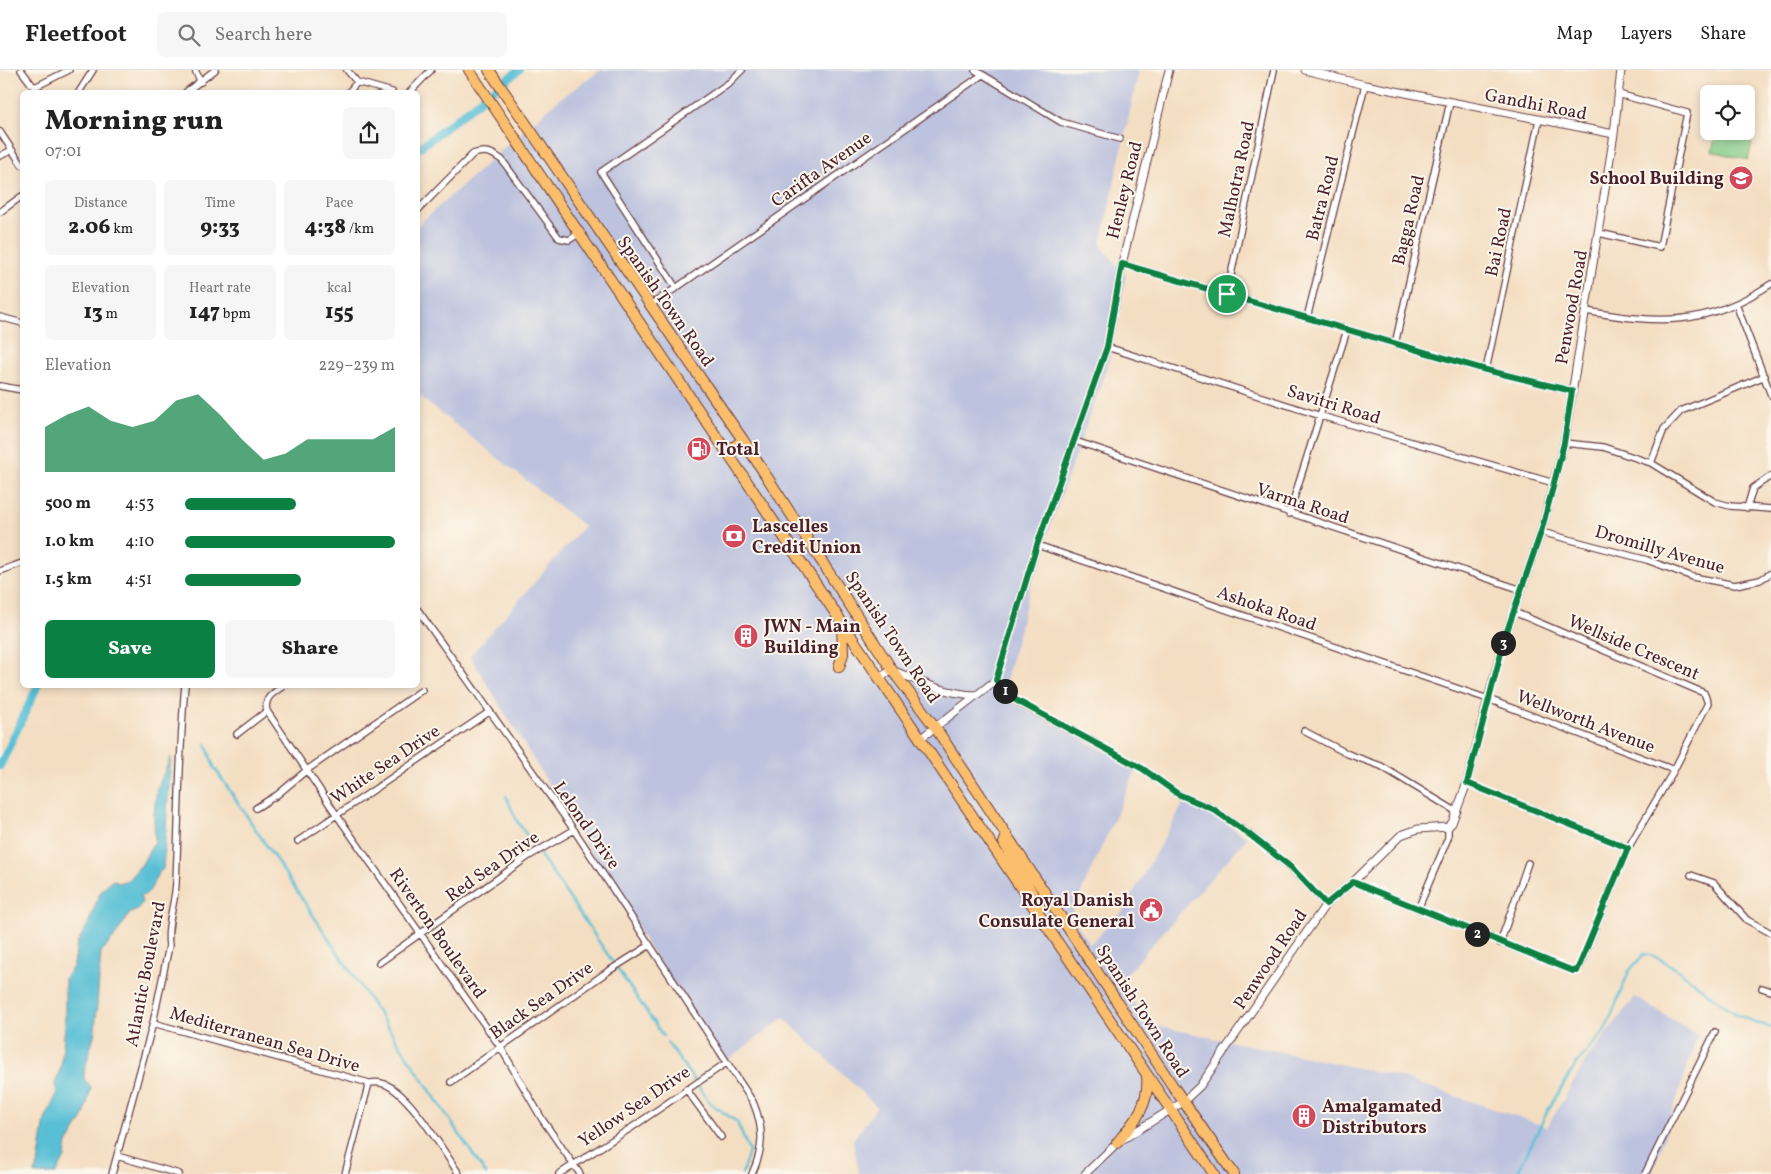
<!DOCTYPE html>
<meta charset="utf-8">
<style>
body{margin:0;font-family:Vollkorn,serif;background:#f6f6f6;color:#222;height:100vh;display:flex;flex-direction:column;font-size:19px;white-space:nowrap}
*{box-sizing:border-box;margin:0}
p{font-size:16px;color:#767676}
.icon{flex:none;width:28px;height:28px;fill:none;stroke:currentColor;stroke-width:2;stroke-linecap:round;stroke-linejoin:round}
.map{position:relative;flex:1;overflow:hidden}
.sheet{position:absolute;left:20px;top:20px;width:400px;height:598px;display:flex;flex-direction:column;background:#fff;border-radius:8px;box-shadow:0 2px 8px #0003}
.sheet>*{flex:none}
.tools{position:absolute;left:1700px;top:15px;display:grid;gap:10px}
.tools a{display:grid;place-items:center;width:55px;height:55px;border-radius:8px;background:#fff;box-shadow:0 2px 8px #0003;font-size:25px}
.pin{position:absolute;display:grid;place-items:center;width:42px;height:42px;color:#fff;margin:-21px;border:2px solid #fff;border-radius:50%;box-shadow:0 1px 5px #0007}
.km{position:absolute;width:25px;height:25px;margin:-12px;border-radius:50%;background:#222;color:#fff;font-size:14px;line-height:25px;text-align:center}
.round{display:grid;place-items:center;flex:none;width:52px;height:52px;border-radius:8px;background:#f6f6f6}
.summary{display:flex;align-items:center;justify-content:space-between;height:85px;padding:0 25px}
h1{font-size:28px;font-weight:800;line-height:38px}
.stats{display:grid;grid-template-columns:repeat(3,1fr);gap:8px;height:85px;padding:5px 25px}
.stats div{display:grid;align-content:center;border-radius:8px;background:#f6f6f6;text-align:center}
.stats b{font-size:21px;font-weight:800}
.stats small{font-size:14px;font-weight:400}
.stats p{font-size:14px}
.chart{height:140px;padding:10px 25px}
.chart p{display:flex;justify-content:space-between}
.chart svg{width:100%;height:90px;margin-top:5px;fill:#0b8043;opacity:.7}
.button{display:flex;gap:10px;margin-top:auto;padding:10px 25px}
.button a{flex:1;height:58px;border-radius:8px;background:#0b8043;color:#fff;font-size:20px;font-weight:800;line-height:58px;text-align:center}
.button a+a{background:#f6f6f6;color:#222}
ul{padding:0 25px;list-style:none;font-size:16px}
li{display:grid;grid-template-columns:80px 60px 1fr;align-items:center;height:38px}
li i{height:12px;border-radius:6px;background:#0b8043}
header{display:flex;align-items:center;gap:30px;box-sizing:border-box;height:70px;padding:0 25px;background:#fff;border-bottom:1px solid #e0e0e0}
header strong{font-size:24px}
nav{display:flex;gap:28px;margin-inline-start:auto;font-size:18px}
.search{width:350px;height:45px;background:#f6f6f6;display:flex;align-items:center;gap:12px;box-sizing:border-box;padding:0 18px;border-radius:8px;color:#767676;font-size:19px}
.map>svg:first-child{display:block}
</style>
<header>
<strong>Fleetfoot</strong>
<div class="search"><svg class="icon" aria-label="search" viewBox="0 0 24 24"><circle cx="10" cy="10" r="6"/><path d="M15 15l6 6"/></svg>Search here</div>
<nav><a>Map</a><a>Layers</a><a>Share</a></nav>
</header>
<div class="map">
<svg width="1771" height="1104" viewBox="0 0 1771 1104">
<rect width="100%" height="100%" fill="#fbf7ec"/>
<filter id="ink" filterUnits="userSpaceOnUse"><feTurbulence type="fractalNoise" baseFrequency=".02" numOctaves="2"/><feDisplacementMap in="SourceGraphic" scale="10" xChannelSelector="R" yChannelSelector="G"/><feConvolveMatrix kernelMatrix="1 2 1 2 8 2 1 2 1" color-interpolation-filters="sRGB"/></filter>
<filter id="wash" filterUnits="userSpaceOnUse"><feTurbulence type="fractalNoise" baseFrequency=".0096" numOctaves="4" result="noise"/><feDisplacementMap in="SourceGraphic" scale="20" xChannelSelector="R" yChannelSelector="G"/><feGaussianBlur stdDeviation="1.12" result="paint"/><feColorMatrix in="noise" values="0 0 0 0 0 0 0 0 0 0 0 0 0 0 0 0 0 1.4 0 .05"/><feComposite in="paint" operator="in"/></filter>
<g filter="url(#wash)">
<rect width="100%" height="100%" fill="#f4dec2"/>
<!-- industrial -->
<path fill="#bdc3de" d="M601 0H1139L1101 175 1126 206 1108 295 1036 495 1002 627 1137 698 1071 845 1090 874 1123 841 1187 727 1247 768 1120 911 1147 954 1396 1006 1547 1057 1587 989 1635 927 1698 965 1652 1104H859L853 1070 877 1037 784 948 721 995 470 586 584 456 418 325V155L558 30Z"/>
<!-- green -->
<path fill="#87ce89" stroke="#68765a" d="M1716 64 1752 73 1748 90 1712 81Z"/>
<!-- water -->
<path fill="#58bfd5" stroke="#516f80" d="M171 687 163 799C152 806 154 825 140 826L142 833 138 840 130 843 113 869 101 882 95 961 84 1002V1009L91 1017 84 1046 67 1074 65 1087 56 1104H34L38 1095 45 1050 57 1024 55 1013 61 997 65 956V908L74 895 77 874 88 854 100 823 110 811 116 810 118 813 128 810 142 794 155 771 154 745 157 719Z"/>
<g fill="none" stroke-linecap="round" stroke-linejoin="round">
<!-- stream -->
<path stroke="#58bfd5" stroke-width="2.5" d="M206 674 214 697 486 1104
M506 726 517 751 663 966
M667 972 710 1033 737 1052 749 1081 742 1104
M1517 1104 1548 1040 1576 994 1605 961 1629 901 1644 884C1667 885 1713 930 1735 943 1746 950 1759 953 1771 958"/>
<!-- canal -->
<path stroke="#58bfd5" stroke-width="8" d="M418 79 519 0
M0 696 38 615"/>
</g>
</g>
<g filter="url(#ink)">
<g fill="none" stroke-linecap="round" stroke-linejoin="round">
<defs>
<path id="minor" d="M21 0 33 16H37L69 0
M195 0 201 12
M347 0 357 12 392 22
M975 0 1061 52 1120 69
M79 22 93 0
M186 22 215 0
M349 22 357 12
M410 22 431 0
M0 62 22 95
M0 86 12 80
M418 140 473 84C486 80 491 82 502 90L559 168 569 170 580 163
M0 142 22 126
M1599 163 1660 177 1687 43 1618 24
M1122 194 1486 300 1572 321
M676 218 982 5
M1227 224 1274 0
M1736 234 1771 325
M649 236 676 218 601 102 730 12 742 0
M1586 241C1659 254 1706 257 1771 214
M0 247 22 253
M1307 248 1365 15
M1395 274 1450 32
M1107 277 1321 346 1554 413
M1486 300 1539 50
M0 316 22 320
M1075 371 1522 520
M1564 373 1603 377 1651 393 1715 432 1730 436 1771 439
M1651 393 1664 359 1681 341 1765 306
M1747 438 1753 418 1771 406
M1289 444 1347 260
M1541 462 1647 490 1693 507 1735 515 1760 510 1771 503
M1037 475 1488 629 1674 700
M0 501 22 493
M418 540 574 760 753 1032C764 1058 764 1078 752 1104
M996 610 1012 629 1143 699 1178 724 1213 739 1251 765 1291 798 1326 834
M285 615C275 622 263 627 267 641L336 744 501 978 542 1049 580 1104
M1304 661 1348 684 1381 696 1457 742
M237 664 267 641
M1467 713 1628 778
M256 738 277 725 307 700 422 620
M298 771 489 642
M1691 805 1714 813 1747 850 1771 863
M1353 812 1573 901 1579 898 1628 778 1674 700 1708 633 1704 623 1514 542
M1418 839 1448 768V757
M1500 873 1528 793
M379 893 529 786 574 760
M1762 918 1771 921
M153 953 369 1013C373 1013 377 1012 381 1013 407 1018 444 1082 459 1104
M451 1012 607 902 650 875
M686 1019 721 1067
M117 1086 179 1104
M112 1104 153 953 169 876C166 855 175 834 176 813 179 746 179 681 185 615
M345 1104 369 1013
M559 1104 631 1058 726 993
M1645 1104 1715 962"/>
<path id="tertiary" d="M1305 0 1365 15 1614 64
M879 608 892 600C920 612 946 624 977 625
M920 669 996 610 1037 475 1107 277 1122 194 1169 0
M1085 1104 1117 1073 1183 1032 1200 1016 1326 834 1353 812 1401 765 1418 759 1448 757 1452 753 1467 713 1488 629 1506 564 1541 462 1564 373 1614 64 1621 0"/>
<path id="trunk" d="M469 0 1214 1104
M489 0 743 370 892 600 935 657 1172 1015 1234 1104
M727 382 743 370
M839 597 843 584 842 554
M1007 765 1004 773 1040 837
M1117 1073C1134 1052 1150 1035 1147 1006"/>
</defs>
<!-- minor casing -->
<use href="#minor" stroke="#643c42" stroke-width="8"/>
<!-- tertiary casing -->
<use href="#tertiary" stroke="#643c42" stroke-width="9"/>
<!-- trunk casing -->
<use href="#trunk" stroke="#643c42" stroke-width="12"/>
<!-- minor -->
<use href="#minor" stroke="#fff" stroke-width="5.5"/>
<!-- tertiary -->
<use href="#tertiary" stroke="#fff" stroke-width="7"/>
<!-- trunk -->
<use href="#trunk" stroke="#fabe6d" stroke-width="10"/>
</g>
</g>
<g fill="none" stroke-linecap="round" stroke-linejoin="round" filter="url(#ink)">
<defs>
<path id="route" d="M1122 194 1486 300 1572 321 1564 373 1554 413 1541 462 1506 564 1467 713 1628 778 1577 901H1573L1353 812 1326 834 1292 798 1250 765 1213 739 1178 724 1143 699 1012 628 996 610 1037 475 1107 277Z"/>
</defs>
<!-- route casing -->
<use href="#route" stroke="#fff" stroke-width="10"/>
<!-- route -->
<use href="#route" stroke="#0b8043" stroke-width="6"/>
</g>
<!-- icons -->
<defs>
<symbol id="school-disc" viewBox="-11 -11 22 22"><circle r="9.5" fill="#d1495b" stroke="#fbf7ec"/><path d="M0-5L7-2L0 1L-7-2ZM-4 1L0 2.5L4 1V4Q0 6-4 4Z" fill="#fff"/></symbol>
<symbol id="fuel-disc" viewBox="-11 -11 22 22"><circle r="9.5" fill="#d1495b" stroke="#fbf7ec"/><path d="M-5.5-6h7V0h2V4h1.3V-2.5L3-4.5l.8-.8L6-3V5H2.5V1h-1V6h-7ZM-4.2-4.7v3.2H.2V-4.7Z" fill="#fff"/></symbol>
<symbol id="bank-disc" viewBox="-11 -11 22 22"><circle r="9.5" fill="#d1495b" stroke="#fbf7ec"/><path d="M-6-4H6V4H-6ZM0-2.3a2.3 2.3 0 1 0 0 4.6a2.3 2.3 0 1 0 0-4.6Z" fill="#fff"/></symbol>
<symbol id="building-disc" viewBox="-11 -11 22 22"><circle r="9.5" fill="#d1495b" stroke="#fbf7ec"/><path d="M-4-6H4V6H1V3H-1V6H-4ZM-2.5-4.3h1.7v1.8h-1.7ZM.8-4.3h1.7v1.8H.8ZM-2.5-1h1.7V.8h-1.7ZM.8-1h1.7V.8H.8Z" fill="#fff"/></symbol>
<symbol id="civic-disc" viewBox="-11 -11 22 22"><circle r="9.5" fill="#d1495b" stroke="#fbf7ec"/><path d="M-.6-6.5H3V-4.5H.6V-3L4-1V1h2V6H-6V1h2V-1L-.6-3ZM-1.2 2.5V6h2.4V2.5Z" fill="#fff"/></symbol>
</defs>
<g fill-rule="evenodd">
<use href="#school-disc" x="1727" y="94" width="28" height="28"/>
<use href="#fuel-disc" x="685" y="365" width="28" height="28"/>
<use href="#bank-disc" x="720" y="452" width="28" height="28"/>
<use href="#building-disc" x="732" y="552" width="28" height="28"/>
<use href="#civic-disc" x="1137" y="826" width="28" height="28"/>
<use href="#building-disc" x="1290" y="1032" width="28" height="28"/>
</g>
<g text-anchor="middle" stroke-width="4" stroke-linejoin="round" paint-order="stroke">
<!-- street labels -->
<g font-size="18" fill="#4a1f2b" stroke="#fbf7ec">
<text transform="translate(1536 34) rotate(11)" y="6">Gandhi Road</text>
<text transform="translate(821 99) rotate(-35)" y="6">Carifta Avenue</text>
<text transform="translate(1236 109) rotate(-78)" y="6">Malhotra Road</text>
<text transform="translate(1124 120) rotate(-76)" y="6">Henley Road</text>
<text transform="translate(1322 128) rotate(-76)" y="6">Batra Road</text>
<text transform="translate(1408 150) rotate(-77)" y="6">Bagga Road</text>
<text transform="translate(1498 172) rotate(-78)" y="6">Bai Road</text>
<text transform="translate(666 231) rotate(55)" y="6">Spanish Town Road</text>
<text transform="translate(1571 237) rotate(-80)" y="6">Penwood Road</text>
<text transform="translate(1334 334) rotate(17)" y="6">Savitri Road</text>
<text transform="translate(1303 433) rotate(18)" y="6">Varma Road</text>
<text transform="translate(1660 479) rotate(16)" y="6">Dromilly Avenue</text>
<text transform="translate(1267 538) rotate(19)" y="6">Ashoka Road</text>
<text transform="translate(893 567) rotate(56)" y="6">Spanish Town Road</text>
<text transform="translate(1634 577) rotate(23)" y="6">Wellside Crescent</text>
<text transform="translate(1586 651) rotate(21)" y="6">Wellworth Avenue</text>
<text transform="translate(385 694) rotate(-34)" y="6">White Sea Drive</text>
<text transform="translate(587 755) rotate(55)" y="6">Lelond Drive</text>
<text transform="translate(492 796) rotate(-35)" y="6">Red Sea Drive</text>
<text transform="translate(438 863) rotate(55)" y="6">Riverton Boulevard</text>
<text transform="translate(1270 889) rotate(-56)" y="6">Penwood Road</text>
<text transform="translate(145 904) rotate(-79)" y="6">Atlantic Boulevard</text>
<text transform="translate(541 930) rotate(-35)" y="6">Black Sea Drive</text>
<text transform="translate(1143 941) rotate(57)" y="6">Spanish Town Road</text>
<text transform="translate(265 969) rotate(16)" y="6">Mediterranean Sea Drive</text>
<text transform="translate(634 1036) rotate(-34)" y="6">Yellow Sea Drive</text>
</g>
<!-- poi labels -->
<g font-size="18" font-weight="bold" fill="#4a1f2b" stroke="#fbf7ec" text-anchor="start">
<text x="1724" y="114" text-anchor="end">School Building</text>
<text x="716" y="385">Total</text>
<text x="752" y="462">Lascelles<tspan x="752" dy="21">Credit Union</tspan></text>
<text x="764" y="562">JWN - Main<tspan x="764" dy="21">Building</tspan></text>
<text x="1134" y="836" text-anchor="end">Royal Danish<tspan x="1134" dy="21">Consulate General</tspan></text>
<text x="1322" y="1042">Amalgamated<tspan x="1322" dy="21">Distributors</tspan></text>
</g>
</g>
</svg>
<div class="tools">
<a><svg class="icon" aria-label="locate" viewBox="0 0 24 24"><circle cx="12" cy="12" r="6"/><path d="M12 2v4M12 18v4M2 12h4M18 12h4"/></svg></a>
</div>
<div class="pin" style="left:1227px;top:224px;background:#1e9e55"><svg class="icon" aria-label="arrive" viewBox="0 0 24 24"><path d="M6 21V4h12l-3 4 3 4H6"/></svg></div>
<b class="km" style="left:1005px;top:621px">1</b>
<b class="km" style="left:1477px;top:864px">2</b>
<b class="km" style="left:1503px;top:573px">3</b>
<section class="sheet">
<div class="summary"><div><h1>Morning run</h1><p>07:01</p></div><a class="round"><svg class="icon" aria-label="share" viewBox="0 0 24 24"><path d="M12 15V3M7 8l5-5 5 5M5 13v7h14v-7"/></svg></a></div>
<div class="stats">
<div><p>Distance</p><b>2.06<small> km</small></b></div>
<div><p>Time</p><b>9:33</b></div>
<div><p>Pace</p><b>4:38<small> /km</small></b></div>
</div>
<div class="stats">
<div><p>Elevation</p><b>13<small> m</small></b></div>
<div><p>Heart rate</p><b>147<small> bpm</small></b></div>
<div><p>kcal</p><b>155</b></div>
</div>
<div class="chart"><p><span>Elevation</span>229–239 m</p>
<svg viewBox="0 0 160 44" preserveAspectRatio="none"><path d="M0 44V22L10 16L20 12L30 19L40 22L50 19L60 9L70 6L80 16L90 28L100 38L110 35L120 28L130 28L140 28L150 28L160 22V44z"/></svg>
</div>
<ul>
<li><b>500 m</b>4:53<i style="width:53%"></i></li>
<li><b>1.0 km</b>4:10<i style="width:100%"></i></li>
<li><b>1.5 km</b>4:51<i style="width:55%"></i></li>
</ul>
<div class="button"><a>Save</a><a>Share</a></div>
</section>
</div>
